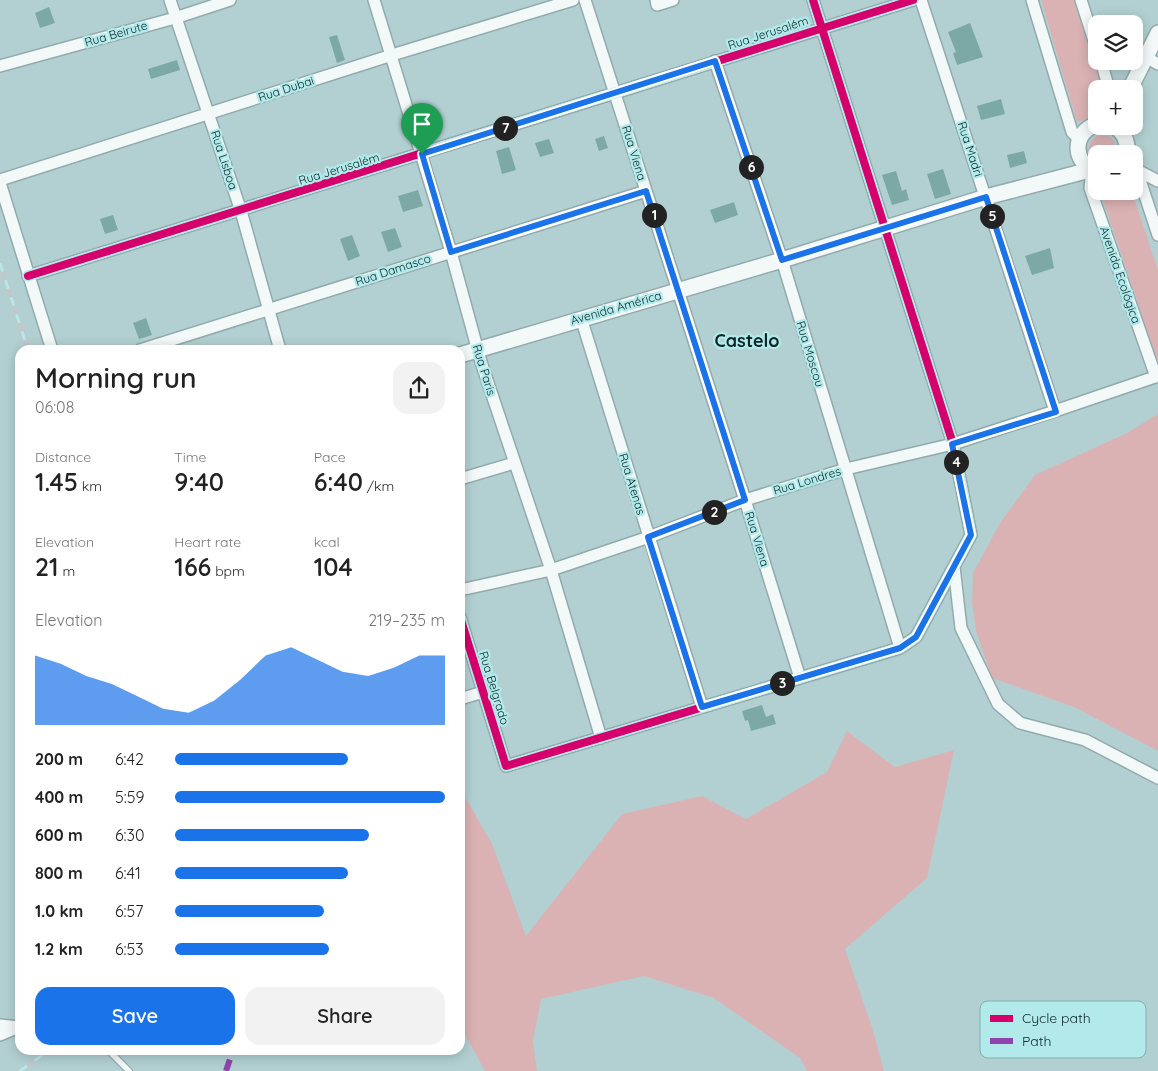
<!DOCTYPE html>
<meta charset="utf-8">
<style>
body{margin:0;font-family:Quicksand,sans-serif;background:#f2f2f2;color:#222;height:100vh;display:flex;flex-direction:column;font-size:19px;white-space:nowrap}
*{box-sizing:border-box;margin:0}
p{font-size:16px;color:#767676}
.icon{flex:none;width:28px;height:28px;fill:none;stroke:currentColor;stroke-width:2;stroke-linecap:round;stroke-linejoin:round}
.map{position:relative;flex:1;overflow:hidden}
.sheet{position:absolute;left:15px;top:345px;width:450px;height:710px;display:flex;flex-direction:column;background:#fff;border-radius:15px;box-shadow:0 2px 12px #0003}
.sheet>*{flex:none}
.controls{position:absolute;left:1088px;top:15px;display:grid;gap:10px}
.controls a{display:grid;place-items:center;width:55px;height:55px;border-radius:10px;background:#fff;box-shadow:0 2px 12px #0003;font-size:25px}
.pin{position:absolute;display:grid;place-items:center;width:42px;height:42px;color:#fff;margin:-51px -21px;border-radius:50% 50% 50% 0;rotate:-45deg;box-shadow:0 0 5px #0007}
.pin .icon{rotate:45deg}
.km{position:absolute;width:25px;height:25px;margin:-12px;border-radius:50%;background:#222;color:#fff;font-size:14px;line-height:25px;text-align:center}
.round{display:grid;place-items:center;flex:none;width:52px;height:52px;border-radius:15px;background:#f2f2f2}
.overview{display:flex;align-items:center;justify-content:space-between;height:85px;padding:0 20px}
h1{font-size:28px;font-weight:600;line-height:38px}
.stats{display:grid;grid-template-columns:repeat(3,1fr);gap:8px;height:85px;padding:5px 20px}
.stats div{display:grid;align-content:center}
.stats b{font-size:25px;font-weight:600}
.stats small{font-size:14px;font-weight:400}
.stats p{font-size:14px}
.chart{height:140px;padding:10px 20px}
.chart p{display:flex;justify-content:space-between}
.chart svg{width:100%;height:90px;margin-top:5px;fill:#1a73e8;opacity:.7}
.action{display:flex;gap:10px;margin-top:auto;padding:10px 20px}
.action a{flex:1;height:58px;border-radius:15px;background:#1a73e8;color:#fff;font-size:20px;font-weight:600;line-height:58px;text-align:center}
.action a+a{background:#f2f2f2;color:#222}
ul{padding:0 20px;list-style:none;font-size:16px}
li{display:grid;grid-template-columns:80px 60px 1fr;align-items:center;height:38px}
li i{height:12px;border-radius:6px;background:#1a73e8}
.map>svg:first-child{display:block}
</style>
<div class="map">
<svg width="1158" height="1071" viewBox="0 0 1158 1071">
<rect width="100%" height="100%" fill="#b2d0d2"/>
<!-- green -->
<path fill="#dbb2b4" d="M1041 0H1077L1102 89H1096L1095 116 1077 122Z
M1099 135C1111 134 1118 142 1116 154H1096V162C1085 154 1087 141 1099 135Z
M1100 191H1132L1158 270V363Z
M1158 414V751L1074 707 992 678 976 631 972 603 973 573 1000 523 1035 475 1127 433Z
M847 731 895 767 954 750 927 878 845 949 872 1027 884 1071H807L800 1058 714 998 644 976 541 999 533 1041 537 1071H485L460 1026V788L492 844 526 936 622 814 702 796 746 819 827 772Z"/>
<!-- building -->
<path fill="#7ca9a5" d="M49 7 55 23 40 28 35 13Z
M970 23 983 57 957 65 953 53 956 52 948 32Z
M337 35 345 60 337 63 329 37Z
M177 60 180 70 151 79 148 69Z
M1001 99 1005 114 981 120 977 106Z
M604 136 608 148 599 151 595 139Z
M549 139 554 153 540 157 535 143Z
M509 147 516 170 502 174 496 151Z
M1024 151 1027 163 1010 168 1007 155Z
M943 169 951 194 935 199 927 174Z
M896 171 902 191 906 189 909 200 892 205 882 175Z
M418 190 423 206 403 212 398 196Z
M734 202 738 215 715 223 710 210Z
M113 215 118 230 105 234 100 219Z
M395 228 402 247 388 252 381 232Z
M352 235 360 256 348 261 340 239Z
M1050 248 1054 268 1032 275 1025 256Z
M146 318 152 335 139 339 133 323Z
M762 705 766 717 773 714 776 724 751 731 748 720 745 721 742 711Z"/>
<g fill="none" stroke-linecap="round" stroke-linejoin="round">
<defs>
<path id="service" d="M108 1050 129 1071"/>
<path id="minor" d="M170 0 241 211 280 350
M374 0 451 252 481 362 551 570 601 738
M585 0 745 500 800 678
M656 0 657 5 673 0
M921 0 1055 411
M1032 0 1072 132 1079 139
M1081 0 1096 47
M1146 57 1158 64
M715 61 782 260 900 648
M1101 61 1109 89
M0 66 175 18 230 0
M1135 169 1158 181
M1137 171 1158 235
M1096 172 1091 179 1090 188 1156 377
M0 180 392 55 573 0
M0 183 52 350
M28 276 913 0
M581 318 702 707
M140 350 646 191
M460 479 514 463
M954 567 961 628 998 704 1020 723 1085 740 1158 778
M460 590 551 570 649 537 745 500 846 469 953 444 1055 411 1158 376
M460 617 506 766 900 648 916 637 971 535 953 444 813 0
M460 699 483 692
M0 1025 18 1027
M0 1035 19 1027"/>
<path id="tertiary" d="M1130 89 1158 33
M1096 124C1072 134 1072 161 1096 172
M1114 126C1125 133 1128 142 1127 154
M460 355 782 260 986 197 1082 172 1088 168"/>
</defs>
<!-- service casing -->
<use href="#service" stroke="#93aaac" stroke-width="8"/>
<!-- minor casing -->
<use href="#minor" stroke="#93aaac" stroke-width="14"/>
<!-- tertiary casing -->
<use href="#tertiary" stroke="#93aaac" stroke-width="18"/>
<!-- service -->
<use href="#service" stroke="#f3f8f8" stroke-width="5.5"/>
<!-- minor -->
<use href="#minor" stroke="#f3f8f8" stroke-width="11"/>
<!-- tertiary -->
<use href="#tertiary" stroke="#f3f8f8" stroke-width="15"/>
<defs>
<path id="rail" d="M0 263 28 350
M20 1071 49 1050"/>
</defs>
<!-- rail casing -->
<use href="#rail" stroke="#c0c8ca" stroke-width="5"/>
<!-- rail -->
<use href="#rail" stroke="#b2eaec" stroke-width="3" stroke-dasharray="9" stroke-linecap="butt"/>
<!-- quiet -->
<path stroke="#8e44ad" stroke-width="6" stroke-dasharray="12 6" stroke-linecap="butt" d="M226 1071 233 1050"/>
<defs>
<path id="cycleway" d="M28 276 913 0
M460 617 506 766 900 648 916 637 971 535 953 444 813 0"/>
</defs>
<!-- cycleway casing -->
<use href="#cycleway" stroke="#b2eaec" stroke-width="11"/>
<!-- cycleway -->
<use href="#cycleway" stroke="#d6006c" stroke-width="8"/>
</g>
<g fill="none" stroke-linecap="round" stroke-linejoin="round">
<defs>
<path id="route" d="M715 61 782 260 986 197 1056 412 952 444 971 535 916 637 900 648 702 707 648 537 745 500 646 191 451 252 422 154Z"/>
</defs>
<!-- route casing -->
<use href="#route" stroke="#fff" stroke-width="10"/>
<!-- route -->
<use href="#route" stroke="#1a73e8" stroke-width="6"/>
</g>
<g text-anchor="middle" stroke-width="4.5" stroke-linejoin="round" paint-order="stroke">
<!-- street labels -->
<g font-size="12" fill="#0f2526" stroke="#b2eaec">
<text transform="translate(768 33) rotate(-18)" y="4">Rua Jerusalém</text>
<text transform="translate(116 34) rotate(-16)" y="4">Rua Beirute</text>
<text transform="translate(286 89) rotate(-18)" y="4">Rua Dubai</text>
<text transform="translate(970 149) rotate(72)" y="4">Rua Madri</text>
<text transform="translate(634 153) rotate(73)" y="4">Rua Viena</text>
<text transform="translate(224 160) rotate(72)" y="4">Rua Lisboa</text>
<text transform="translate(339 169) rotate(-17)" y="4">Rua Jerusalém</text>
<text transform="translate(393 270) rotate(-18)" y="4">Rua Damasco</text>
<text transform="translate(1120 275) rotate(71)" y="4">Avenida Ecológica</text>
<text transform="translate(616 308) rotate(-16)" y="4">Avenida América</text>
<text transform="translate(810 354) rotate(73)" y="4">Rua Moscou</text>
<text transform="translate(484 370) rotate(73)" y="4">Rua Paris</text>
<text transform="translate(807 481) rotate(-17)" y="4">Rua Londres</text>
<text transform="translate(632 484) rotate(73)" y="4">Rua Atenas</text>
<text transform="translate(757 539) rotate(73)" y="4">Rua Viena</text>
<text transform="translate(494 688) rotate(73)" y="4">Rua Belgrado</text>
</g>
<!-- district labels -->
<g font-size="18" font-weight="bold" fill="#0f2526" stroke="#b2eaec">
<text x="747" y="347">Castelo</text>
</g>
</g>
<!-- legend -->
<rect x="980" y="1001" width="166" height="57" rx="8" fill="#b2eaec" stroke="#81afb1" stroke-width="1"/>
<rect x="990" y="1015" width="23" height="7" fill="#d6006c"/>
<rect x="990" y="1038" width="23" height="6" fill="#8e44ad"/>
<g font-size="14" fill="#0f2526">
<text x="1022" y="1023">Cycle path</text>
<text x="1022" y="1046">Path</text>
</g>
</svg>
<div class="controls">
<a><svg class="icon" aria-label="layers" viewBox="0 0 24 24"><path d="M12 4l9 5-9 5-9-5zM3 14l9 5 9-5"/></svg></a>
<a>+</a>
<a>−</a>
</div>
<div class="pin" style="left:422px;top:154px;background:#1e9e55"><svg class="icon" aria-label="arrive" viewBox="0 0 24 24"><path d="M6 21V4h12l-3 4 3 4H6"/></svg></div>
<b class="km" style="left:654px;top:215px">1</b>
<b class="km" style="left:714px;top:512px">2</b>
<b class="km" style="left:782px;top:683px">3</b>
<b class="km" style="left:956px;top:462px">4</b>
<b class="km" style="left:992px;top:216px">5</b>
<b class="km" style="left:751px;top:167px">6</b>
<b class="km" style="left:505px;top:128px">7</b>
<section class="sheet">
<div class="overview"><div><h1>Morning run</h1><p>06:08</p></div><a class="round"><svg class="icon" aria-label="share" viewBox="0 0 24 24"><path d="M12 15V3M7 8l5-5 5 5M5 13v7h14v-7"/></svg></a></div>
<div class="stats">
<div><p>Distance</p><b>1.45<small> km</small></b></div>
<div><p>Time</p><b>9:40</b></div>
<div><p>Pace</p><b>6:40<small> /km</small></b></div>
</div>
<div class="stats">
<div><p>Elevation</p><b>21<small> m</small></b></div>
<div><p>Heart rate</p><b>166<small> bpm</small></b></div>
<div><p>kcal</p><b>104</b></div>
</div>
<div class="chart"><p><span>Elevation</span>219–235 m</p>
<svg viewBox="0 0 160 44" preserveAspectRatio="none"><path d="M0 44V10L10 14L20 20L30 24L40 30L50 36L60 38L70 32L80 22L90 10L100 6L110 12L120 18L130 20L140 16L150 10L160 10V44z"/></svg>
</div>
<ul>
<li><b>200 m</b>6:42<i style="width:64%"></i></li>
<li><b>400 m</b>5:59<i style="width:100%"></i></li>
<li><b>600 m</b>6:30<i style="width:72%"></i></li>
<li><b>800 m</b>6:41<i style="width:64%"></i></li>
<li><b>1.0 km</b>6:57<i style="width:55%"></i></li>
<li><b>1.2 km</b>6:53<i style="width:57%"></i></li>
</ul>
<div class="action"><a>Save</a><a>Share</a></div>
</section>
</div>
